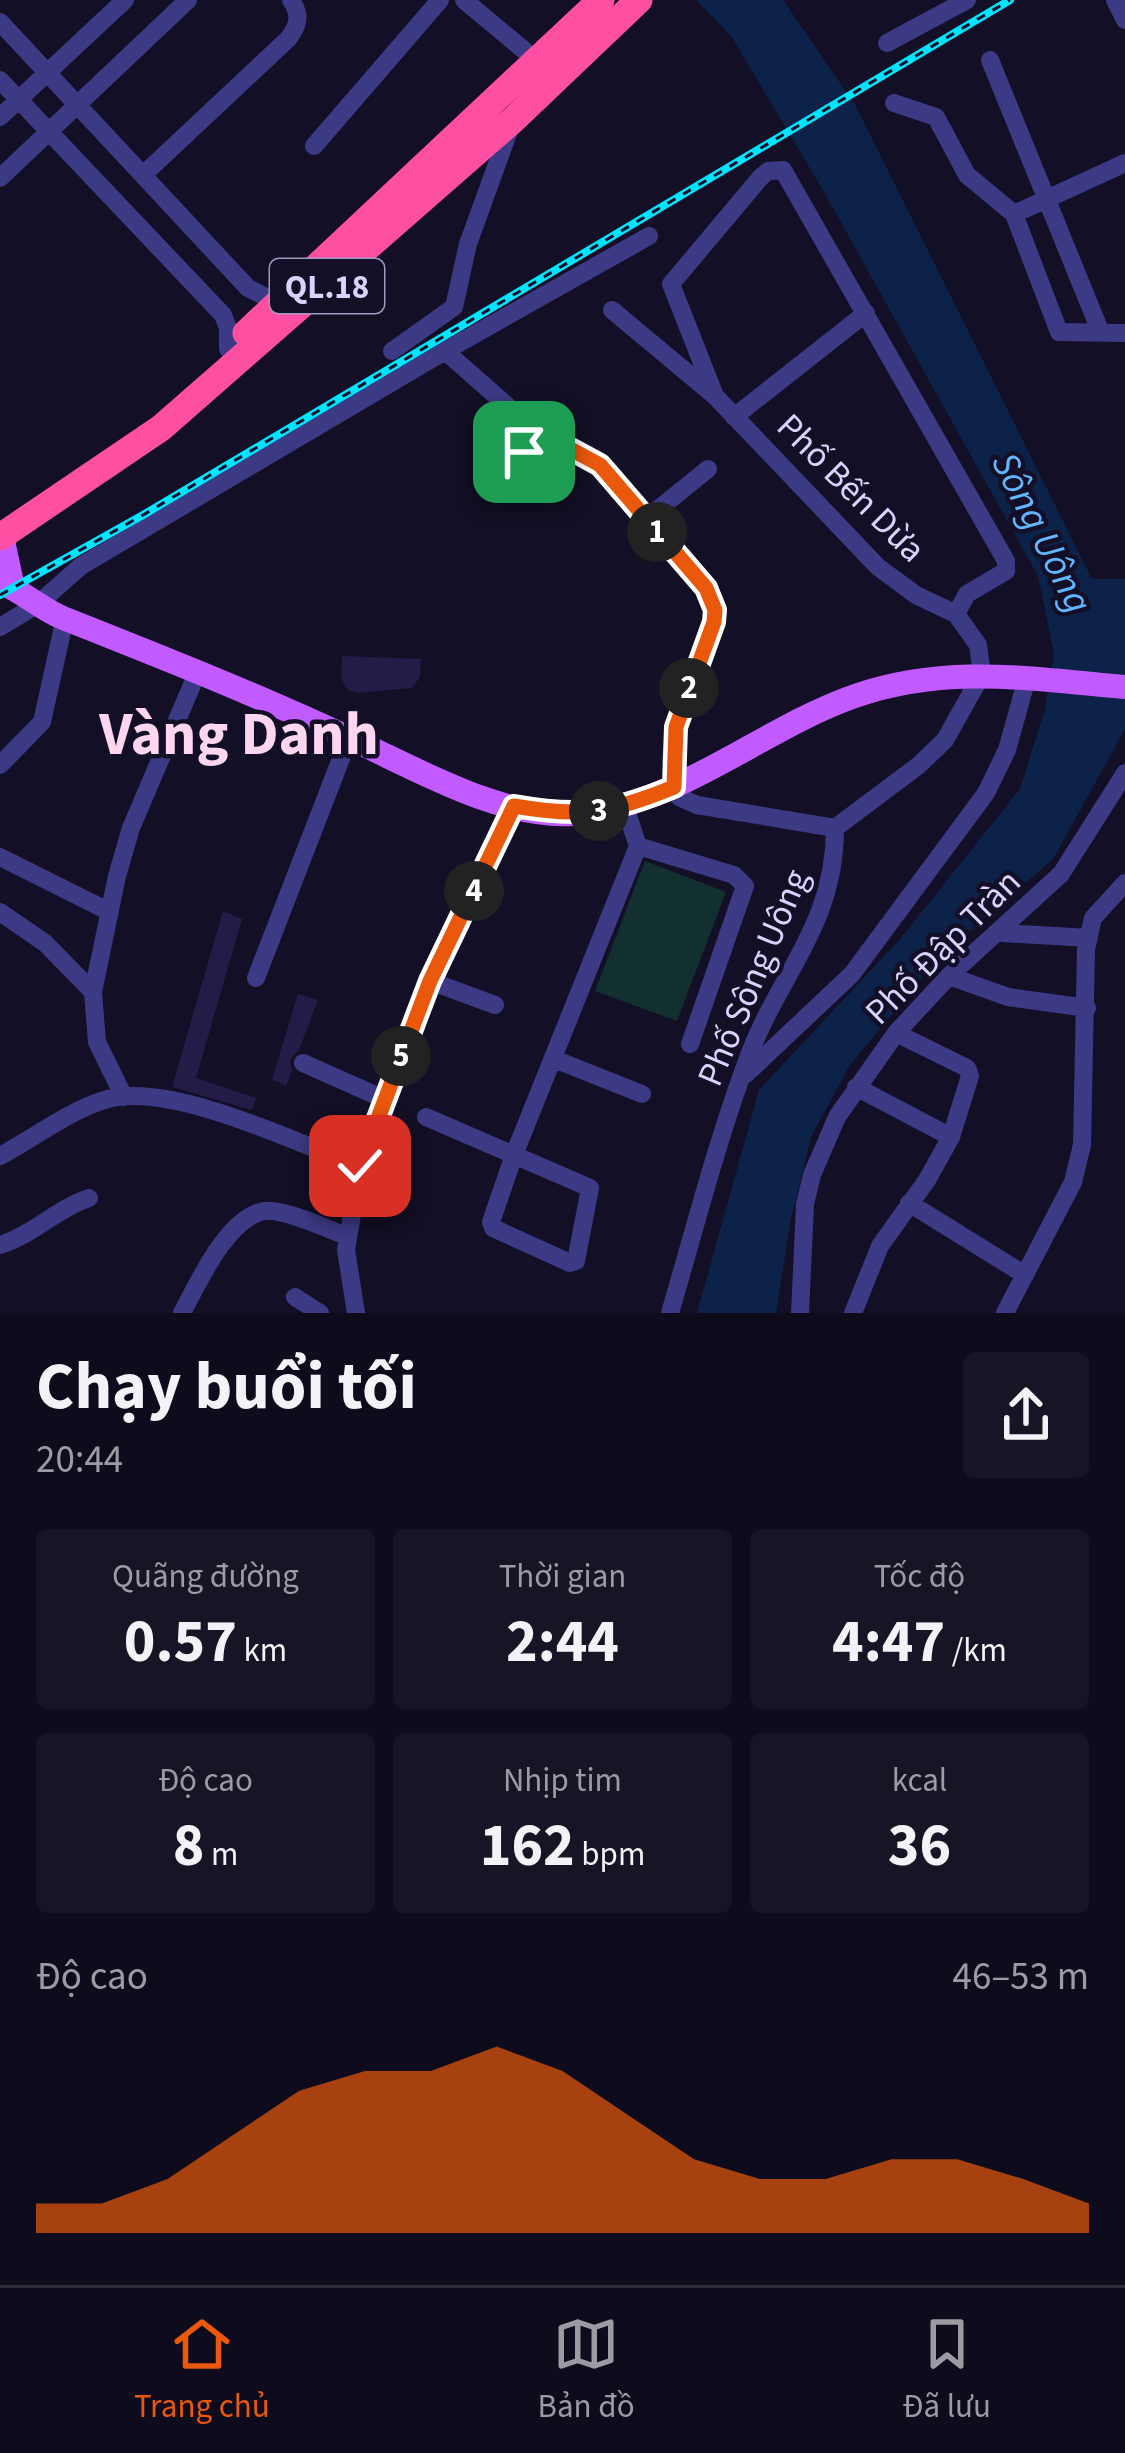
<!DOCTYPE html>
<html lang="vi">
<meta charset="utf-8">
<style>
body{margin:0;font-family:"Source Sans 3",sans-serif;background:#171425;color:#f1f3f6;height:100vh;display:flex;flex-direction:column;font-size:45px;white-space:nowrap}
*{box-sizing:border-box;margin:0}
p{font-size:39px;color:#9b9ba3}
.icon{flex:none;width:66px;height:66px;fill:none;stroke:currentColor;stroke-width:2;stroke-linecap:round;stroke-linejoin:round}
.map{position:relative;height:1313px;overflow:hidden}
.details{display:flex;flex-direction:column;background:#0e0b1c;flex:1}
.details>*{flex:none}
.pin{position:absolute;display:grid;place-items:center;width:102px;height:102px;color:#fff;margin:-51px;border-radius:24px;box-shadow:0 6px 18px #0006}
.km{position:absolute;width:60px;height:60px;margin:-30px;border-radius:50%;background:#222;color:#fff;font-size:33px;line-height:60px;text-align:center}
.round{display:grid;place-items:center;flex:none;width:126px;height:126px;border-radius:12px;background:#171425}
.headline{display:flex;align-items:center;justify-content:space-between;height:204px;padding:0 36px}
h1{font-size:66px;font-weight:700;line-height:90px}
.figures{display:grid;grid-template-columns:repeat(3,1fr);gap:18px;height:204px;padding:12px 36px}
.figures div{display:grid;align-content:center;border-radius:12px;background:#171425;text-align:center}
.figures b{font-size:60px;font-weight:700}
.figures small{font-size:33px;font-weight:400}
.figures p{font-size:33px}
.chart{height:336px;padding:24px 36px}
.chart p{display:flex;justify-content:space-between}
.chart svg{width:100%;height:216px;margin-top:12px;fill:#ea580c;opacity:.7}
.tab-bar{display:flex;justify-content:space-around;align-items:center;height:168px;border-top:3px solid #2e2b3b;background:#0e0b1c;font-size:33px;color:#9b9ba3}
.tab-bar a{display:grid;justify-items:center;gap:6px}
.tab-bar .on{color:#ea580c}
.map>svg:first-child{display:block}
</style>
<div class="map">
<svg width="1125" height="1313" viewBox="0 0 1125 1313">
<rect width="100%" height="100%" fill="#130f26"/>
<!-- green -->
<path fill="#12302f" d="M645 861 726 892 677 1021 595 991Z"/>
<!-- water -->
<path fill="#0c2248" d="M696 0H783L856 106 1092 579H1125V729L1053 859 940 957 850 1065 811 1137 791 1219 776 1313H697L759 1090 901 938 1020 789 1045 709 1054 654 1038 576 824 192 731 36Z"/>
<!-- building -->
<path fill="#241b47" d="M342 656 421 659 420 677 412 688 357 693 348 690 341 679Z
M223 911 242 919 196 1078 256 1098 252 1110 172 1087Z
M298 994 318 1000 299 1050 290 1059 292 1070 286 1086 272 1079Z"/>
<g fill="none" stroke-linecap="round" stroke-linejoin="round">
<!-- minor -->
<path stroke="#3d3a85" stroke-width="18" d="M464 0 537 61
M1115 0 1125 20
M0 22 248 288 266 297 284 298
M887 43 967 0
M990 60 1101 333
M0 80 223 315 228 328V349
M894 103 936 117 967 175 1014 214 1059 332 1125 333
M0 117 125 0
M314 146 440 0
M143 175 288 39C299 25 301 15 291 0
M0 178 188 0
M1014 214 1125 163
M612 310 715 396 878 567 916 595 956 614 978 645 982 674 945 740 919 765 835 828
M392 351 454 307 468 244 510 128
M445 351 529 425 600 465 711 598C729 653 646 727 679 797L697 805 835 828C835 926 779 974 748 1058 717 1141 695 1228 670 1313
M715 396 671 284 760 178 768 171 783 170 1006 561V571L967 594 956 614
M734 417 866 313
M489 462C512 460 529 453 543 433
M646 519 708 469
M0 627 38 604 81 566 445 351 649 236
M0 765 42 722 65 618
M625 807 638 846 734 875 745 886 690 1044
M0 857 110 912
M0 912 45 943 93 992
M1001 933 1089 938
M949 976 1008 997 1087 1008
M256 978 349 738
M430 981 495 1005
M554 1059 642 1094
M303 1063 384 1099
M746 1074 852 974 986 793 1007 750 1027 678
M856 1087 951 1137
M124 1097 97 1042 93 992 117 876 131 828 198 671
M426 1117 514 1155 491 1222 493 1228 570 1263 576 1261 590 1188 514 1155 638 846
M0 1156C34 1138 71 1109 108 1099 172 1082 298 1143 360 1167
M909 1203 1025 1275
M0 1245C33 1235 56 1209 89 1198
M295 1297 320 1313
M182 1313C198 1283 227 1218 264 1211 283 1208 328 1229 346 1236
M356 1313 346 1250 360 1167 430 981 514 806
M800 1313 805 1204 812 1175 837 1117 896 1033 949 976 1061 874 1125 773
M853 1313 880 1246 927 1180 951 1137 970 1076 967 1068 896 1033
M1005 1313 1073 1182 1082 1145 1086 949 1093 918 1125 883"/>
<!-- major -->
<path stroke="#c25bff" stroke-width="24" d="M2 536 13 588
M0 582C22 591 41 609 63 618 159 656 255 694 349 738 413 767 499 818 571 814 676 808 758 730 855 696 947 664 1031 679 1125 687"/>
<!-- highway -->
<path stroke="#ff4fa3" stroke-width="27" d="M246 333 601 0
M0 537 161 428 513 120 639 0"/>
<defs>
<path id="rail" d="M0 595 143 515 1010 0"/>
</defs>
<!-- rail casing -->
<use href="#rail" stroke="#00e5ff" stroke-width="8"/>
<!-- rail -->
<use href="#rail" stroke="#130f26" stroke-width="3" stroke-dasharray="9" stroke-linecap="butt"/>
</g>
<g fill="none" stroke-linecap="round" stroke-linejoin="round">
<defs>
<path id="route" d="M360 1166 430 981 514 806C582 818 611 813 674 787L676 727 714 622 715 610 706 588 600 465 543 434 524 452"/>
</defs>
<!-- route casing -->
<use href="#route" stroke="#fff" stroke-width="24"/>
<!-- route -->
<use href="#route" stroke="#ea580c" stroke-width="15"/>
</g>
<g text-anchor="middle" stroke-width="9" stroke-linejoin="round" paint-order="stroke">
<!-- shield labels -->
<rect fill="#130f26" stroke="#9e99be" stroke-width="3" x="270" y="259" width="114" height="54" rx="9"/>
<g font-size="33" font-weight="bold" fill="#d9d4ff">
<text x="327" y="298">QL.18</text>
</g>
<!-- street labels -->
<g font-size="36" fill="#d9d4ff" stroke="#130f26">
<text transform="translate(852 487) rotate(45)" y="13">Phố Bến Dừa</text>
<text transform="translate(942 946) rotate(-45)" y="13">Phố Đập Tràn</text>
<text transform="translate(752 977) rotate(-67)" y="13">Phố Sông Uông</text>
</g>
<!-- water labels -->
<g font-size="39" font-style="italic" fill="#62b6ff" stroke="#130f26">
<text transform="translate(1043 532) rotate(63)" y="14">Sông Uông</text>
</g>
<!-- town labels -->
<g font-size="60" font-weight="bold" fill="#ffd6f0" stroke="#130f26">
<text x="239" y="754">Vàng Danh</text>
</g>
</g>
</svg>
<div class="pin" style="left:524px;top:452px;background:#1e9e55"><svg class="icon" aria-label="arrive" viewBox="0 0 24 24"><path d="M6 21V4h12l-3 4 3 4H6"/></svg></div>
<div class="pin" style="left:360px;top:1166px;background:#d93025"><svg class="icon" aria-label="check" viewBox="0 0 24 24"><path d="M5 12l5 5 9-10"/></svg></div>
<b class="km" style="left:657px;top:532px">1</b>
<b class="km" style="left:689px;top:688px">2</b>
<b class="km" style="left:599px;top:811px">3</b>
<b class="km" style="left:474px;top:891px">4</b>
<b class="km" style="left:401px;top:1056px">5</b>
</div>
<section class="details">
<div class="headline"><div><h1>Chạy buổi tối</h1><p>20:44</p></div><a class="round"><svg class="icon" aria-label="share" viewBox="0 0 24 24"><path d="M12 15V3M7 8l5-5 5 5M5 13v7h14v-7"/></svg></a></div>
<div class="figures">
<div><p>Quãng đường</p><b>0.57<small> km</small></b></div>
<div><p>Thời gian</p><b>2:44</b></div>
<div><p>Tốc độ</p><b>4:47<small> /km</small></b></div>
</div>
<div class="figures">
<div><p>Độ cao</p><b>8<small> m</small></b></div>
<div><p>Nhịp tim</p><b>162<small> bpm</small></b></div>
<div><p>kcal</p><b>36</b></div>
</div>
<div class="chart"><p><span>Độ cao</span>46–53 m</p>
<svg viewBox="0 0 160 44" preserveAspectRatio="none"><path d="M0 44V38L10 38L20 33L30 24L40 15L50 11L60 11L70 6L80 11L90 20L100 29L110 33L120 33L130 29L140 29L150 33L160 38V44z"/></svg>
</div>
</section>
<nav class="tab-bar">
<a class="on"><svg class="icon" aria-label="home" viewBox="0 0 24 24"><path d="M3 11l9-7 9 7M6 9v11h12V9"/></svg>Trang chủ</a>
<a><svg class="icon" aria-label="map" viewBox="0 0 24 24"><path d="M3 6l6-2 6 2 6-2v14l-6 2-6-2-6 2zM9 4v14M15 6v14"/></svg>Bản đồ</a>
<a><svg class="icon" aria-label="saved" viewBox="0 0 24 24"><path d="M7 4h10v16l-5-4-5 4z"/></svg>Đã lưu</a>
</nav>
